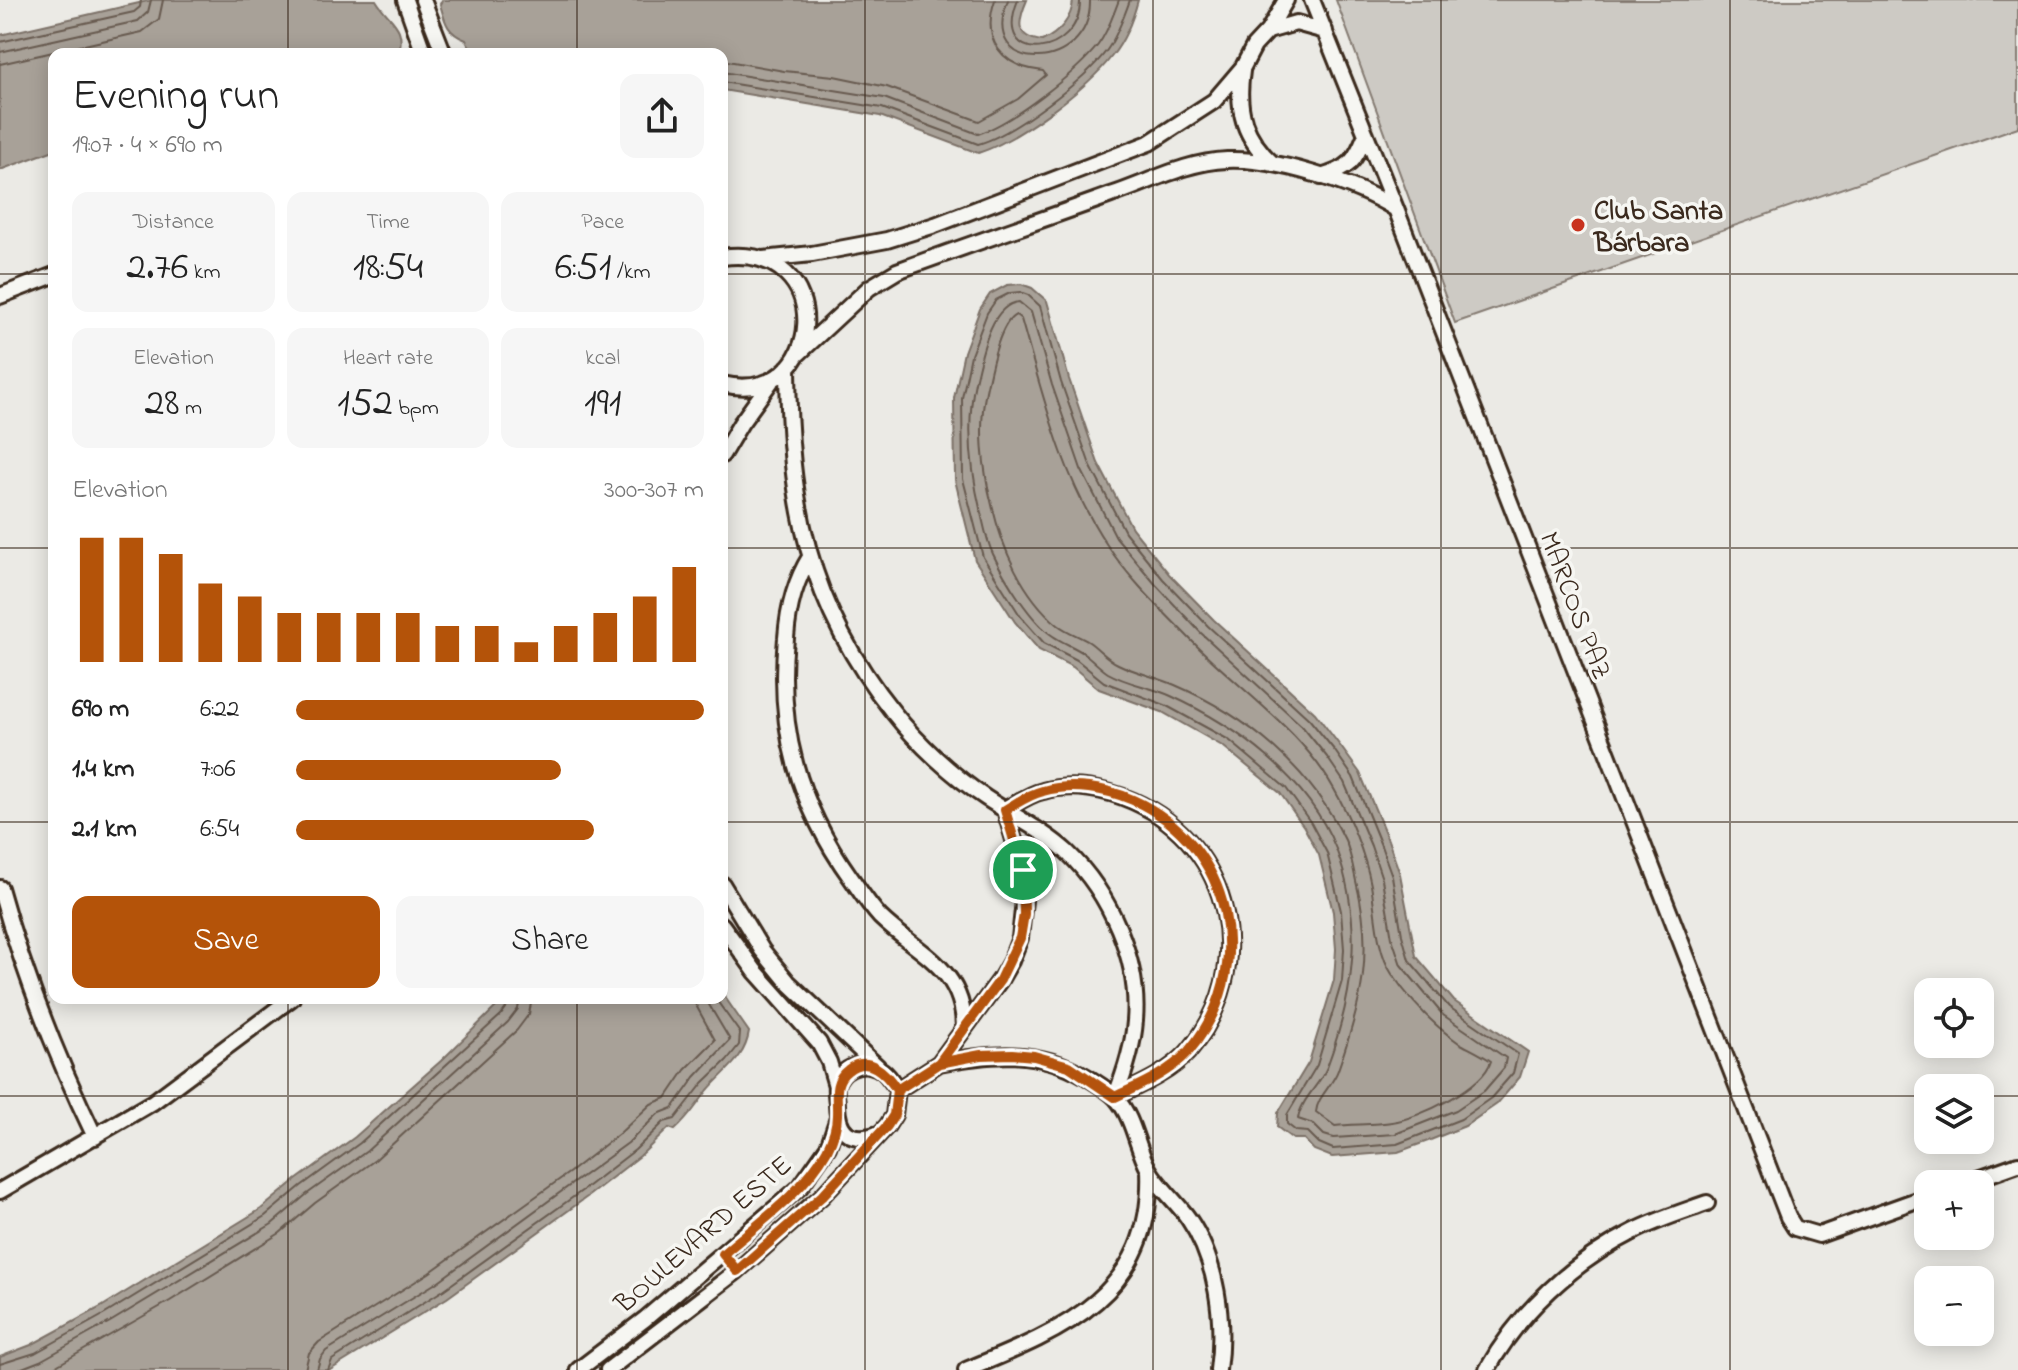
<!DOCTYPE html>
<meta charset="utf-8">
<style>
body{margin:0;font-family:"Indie Flower",sans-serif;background:#f6f6f6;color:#222;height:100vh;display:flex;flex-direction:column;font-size:30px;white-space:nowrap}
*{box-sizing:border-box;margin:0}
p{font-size:26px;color:#767676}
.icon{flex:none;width:44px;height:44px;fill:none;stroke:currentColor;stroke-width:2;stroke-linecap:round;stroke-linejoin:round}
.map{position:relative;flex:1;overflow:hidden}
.panel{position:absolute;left:48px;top:48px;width:680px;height:956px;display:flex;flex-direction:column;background:#fff;border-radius:16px;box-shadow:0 4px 20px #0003}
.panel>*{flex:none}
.controls{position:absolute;left:1914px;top:978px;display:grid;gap:16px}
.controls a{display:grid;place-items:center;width:80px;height:80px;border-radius:16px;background:#fff;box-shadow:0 4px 20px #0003;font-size:40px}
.pin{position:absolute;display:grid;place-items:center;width:68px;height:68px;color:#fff;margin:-34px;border:4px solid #fff;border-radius:50%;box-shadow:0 2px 8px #0007}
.round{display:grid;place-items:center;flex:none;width:84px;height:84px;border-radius:16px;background:#f6f6f6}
.head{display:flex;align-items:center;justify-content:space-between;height:136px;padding:0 24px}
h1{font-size:44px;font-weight:600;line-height:60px}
.stats{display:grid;grid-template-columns:repeat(3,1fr);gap:12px;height:136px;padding:8px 24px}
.stats div{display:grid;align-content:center;border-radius:16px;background:#f6f6f6;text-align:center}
.stats b{font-size:40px;font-weight:600}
.stats small{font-size:22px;font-weight:400}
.stats p{font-size:22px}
.chart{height:224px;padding:16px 24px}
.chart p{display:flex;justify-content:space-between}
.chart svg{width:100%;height:144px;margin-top:8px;stroke:#b45309;stroke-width:6}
.button{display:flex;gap:16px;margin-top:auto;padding:16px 24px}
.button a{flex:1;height:92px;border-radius:16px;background:#b45309;color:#fff;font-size:32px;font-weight:600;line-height:92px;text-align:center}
.button a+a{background:#f6f6f6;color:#222}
ul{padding:0 24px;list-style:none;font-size:26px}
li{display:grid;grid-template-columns:128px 96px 1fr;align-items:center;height:60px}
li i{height:20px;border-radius:10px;background:#b45309}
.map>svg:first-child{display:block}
</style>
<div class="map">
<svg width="2018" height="1370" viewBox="0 0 2018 1370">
<rect width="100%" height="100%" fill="#ebeae5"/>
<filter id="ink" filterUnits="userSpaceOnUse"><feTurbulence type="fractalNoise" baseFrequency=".0125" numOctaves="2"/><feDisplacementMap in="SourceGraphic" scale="16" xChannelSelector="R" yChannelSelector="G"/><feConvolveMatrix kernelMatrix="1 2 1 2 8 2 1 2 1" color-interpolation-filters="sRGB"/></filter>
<g filter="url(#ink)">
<!-- green -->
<path fill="#cdcac4" stroke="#847a71" stroke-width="2" d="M1336 0H2018V127L1455 323Z"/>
<!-- water -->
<path fill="#a8a198" stroke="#7c7167" stroke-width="2" d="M152 0H376C390 23 406 24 399 54H54V150L0 170V35Z
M442 0H1027C1018 21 1014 37 1042 41 1059 33 1072 19 1073 0H1138C1133 19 1124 41 1112 56 1087 89 1017 141 978 153L880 116 722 90V54H474L466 40C447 33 445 22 440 4Z
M1021 284 1032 288 1047 301 1069 379 1098 463 1132 528 1169 574 1214 620 1315 713 1341 747 1360 773 1388 840 1400 874 1416 956 1454 1001 1528 1052 1520 1077 1497 1104 1465 1126 1428 1141 1398 1152 1332 1157 1314 1150 1304 1139H1293L1277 1127 1278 1113 1309 1062 1334 980 1336 949 1333 912 1319 855 1304 827 1280 793 1224 747 1162 712 1099 689 1073 667 1039 650 1015 622 975 560 955 480 954 398 964 352 980 309 990 294 1007 285Z
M722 993 749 1032C745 1059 725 1070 708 1090 697 1104 689 1118 675 1130L669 1128 640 1156 587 1197 447 1298 330 1370H0V1357L31 1345 101 1307 261 1209 296 1180 355 1137 442 1060 505 998H722Z"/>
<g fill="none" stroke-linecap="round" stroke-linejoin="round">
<!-- shore -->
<path stroke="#675a4f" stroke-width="2" d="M1008 0C976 78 1092 74 1090 0
M1018 0C990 70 1082 57 1080 0
M0 42 134 12 140 7 141 0
M0 52 138 21 148 12 151 0
M722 60 784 71 834 76 887 87 979 121 1018 99 1046 75 1043 71C1002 67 981 41 995 0
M0 64 142 32 159 19 163 0
M722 72 884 98 978 134C1012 123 1076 73 1098 45 1108 32 1113 15 1119 0
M722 82 882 108 978 144C1014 134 1085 80 1107 50 1117 36 1124 17 1130 0
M1020 292 1028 295 1040 306 1061 382 1090 465 1125 532 1163 579 1208 626 1309 719 1335 751 1353 777 1380 843 1392 876 1402 935 1409 960 1449 1007 1518 1054 1513 1073 1491 1098 1461 1119 1397 1144 1333 1149 1319 1143 1308 1132 1296 1131 1287 1124V1115L1317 1065 1342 981 1344 949 1341 911 1327 853 1311 823 1286 788 1229 740 1165 705 1104 682 1077 660 1044 643 1021 617 983 557 963 479 962 398 971 355 987 313 996 300 1010 293Z
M1019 302 1031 312 1052 385 1081 469 1116 537 1156 585 1201 633 1302 726 1327 757 1344 782 1371 846 1382 879 1392 938 1401 965 1443 1015 1506 1058 1504 1068 1484 1091 1456 1110 1395 1134 1334 1138 1324 1135 1313 1124 1298 1119C1301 1099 1320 1085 1327 1067 1354 994 1364 923 1336 849 1309 779 1237 726 1171 696 1151 687 1127 684 1108 673 1100 668 1093 660 1085 654 1075 647 1063 643 1053 636 1031 622 1004 578 993 554 987 542 984 526 981 513 971 471 966 424 975 382 981 358 990 304 1019 302Z
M1016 315 1021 319C1043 395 1062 478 1107 545 1130 580 1162 610 1191 640 1238 689 1301 729 1334 789 1350 817 1365 854 1371 885 1376 913 1376 950 1392 974 1410 1000 1433 1025 1459 1043 1470 1049 1481 1054 1491 1061 1483 1088 1419 1118 1392 1122 1374 1125 1354 1124 1335 1126L1316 1112C1317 1097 1333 1085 1338 1070 1362 1002 1374 952 1356 881 1353 868 1351 853 1345 840 1311 769 1247 716 1175 685 1157 677 1136 673 1118 664 1107 659 1099 649 1089 642 1079 636 1067 632 1058 625 1022 595 1002 548 992 505 983 470 978 427 986 391 990 373 999 322 1016 315Z
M0 1364 35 1353 105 1314 265 1216 301 1186 360 1143 501 1015 509 1004 510 998
M17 1370 40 1361 110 1322 272 1224 307 1194 367 1151 508 1022 518 1009 520 998
M49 1370 170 1301 280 1233 315 1203 375 1160 517 1030 529 1014 532 998
M305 1370 309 1353 319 1342 429 1273 570 1172 620 1133 651 1104 666 1098 685 1070 715 1040 692 998
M317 1370 320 1359 326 1351 436 1283 628 1143 658 1114 673 1108 695 1077 730 1040 705 998
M328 1370 332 1360 442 1291 583 1190 635 1150 664 1122 675 1119 703 1083 727 1060 739 1045 740 1033 715 998"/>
<defs>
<path id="minor" d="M405 0 424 54
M423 0 444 54
M1312 0 1396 209 1788 1217 1795 1228 1819 1235 1928 1196
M1268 31 1286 0
M1242 71C1236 110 1244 138 1273 164
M1321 177C1350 168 1355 162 1366 134
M722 257C839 241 827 409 722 384
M763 259 812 254 887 240 935 225 1149 143 1214 101 1243 67 1254 46 1268 31 1296 23 1325 31
M0 296 54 275
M798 354 869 288 897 271C968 245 1039 221 1111 195 1150 182 1185 162 1227 160 1276 158 1355 183 1396 209
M788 367C789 501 807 605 893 712 918 744 953 776 986 798 1013 816 1043 830 1067 852 1110 893 1140 961 1135 1021 1133 1048 1125 1072 1115 1097
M722 455 741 423 772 380
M810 557C795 581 788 610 786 638 777 728 798 804 851 878 860 891 869 905 880 917 917 953 964 968 964 1028
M722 884 762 950 788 982 878 1067
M0 888C24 975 56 1056 95 1137
M722 925 755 971 819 1043 829 1062 836 1086
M939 1063C991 1053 1039 1048 1087 1077 1096 1083 1109 1090 1116 1098 1135 1120 1136 1147 1149 1170 1159 1187 1176 1201 1188 1218 1217 1260 1225 1320 1218 1370
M897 1090 939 1063 1000 980 1011 961 1020 938 1025 891 1023 870 1005 810C1017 803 1029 794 1043 791 1072 783 1106 789 1133 801 1233 845 1259 969 1188 1052 1169 1073 1140 1085 1115 1097
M1962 1184 2018 1164
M0 1191 153 1102 292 998
M578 1370 645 1319 800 1187 828 1147 838 1118
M608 1370 737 1271 822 1196 887 1126 894 1115 897 1090C892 1081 886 1071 876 1067 860 1060 840 1069 836 1086 835 1092 837 1100 837 1105 838 1133 851 1143 878 1134
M966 1370C1064 1330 1154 1294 1149 1170
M1487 1370C1519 1312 1573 1262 1633 1232 1656 1220 1682 1212 1707 1203"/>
</defs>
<!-- minor casing -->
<use href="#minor" stroke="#3b2a1e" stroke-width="20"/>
<!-- minor -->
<use href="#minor" stroke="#f6f6f2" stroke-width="14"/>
</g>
</g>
<g fill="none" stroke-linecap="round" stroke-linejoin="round" filter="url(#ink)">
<defs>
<path id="route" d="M1023 870 1024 914 1020 938 1000 980 939 1063 897 1090C886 1073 868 1054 848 1070 832 1082 838 1098 837 1115 837 1126 832 1140 827 1150 803 1193 759 1223 723 1254L737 1271 822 1196 887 1126 894 1115 897 1090 939 1063 981 1055 1012 1054 1034 1056 1069 1066 1115 1097C1140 1085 1169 1073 1188 1052 1259 969 1233 845 1133 800 1106 788 1072 783 1043 791 1029 794 1017 803 1005 810L1023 870"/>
</defs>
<!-- route casing -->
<use href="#route" stroke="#fff" stroke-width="16"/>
<!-- route -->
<use href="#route" stroke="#b45309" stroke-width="10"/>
</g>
<!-- grid -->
<path fill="none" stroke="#3b2a1e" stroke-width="2" stroke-opacity="0.55" d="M288 0V54M577 0V54M865 0V1370M1153 0V1370M1441 0V1370M1730 0V1370M0 274H54M722 274H2018M0 548H54M722 548H2018M0 822H54M722 822H2018M288 998V1370M577 998V1370M0 1096H1928M1980 1096H2018"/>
<!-- markers -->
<circle fill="#c8321e" stroke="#f6f6f2" stroke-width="3" cx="1578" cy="225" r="8"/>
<g text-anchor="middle" stroke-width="7" stroke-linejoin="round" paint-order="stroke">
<!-- poi labels -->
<g font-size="28" font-weight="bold" fill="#3b2a1e" stroke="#f6f6f2" text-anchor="start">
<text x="1594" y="219">Club Santa<tspan x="1594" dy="32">Bárbara</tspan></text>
</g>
<!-- street labels -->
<g font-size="28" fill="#3b2a1e" stroke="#f6f6f2">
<text transform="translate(1577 605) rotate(69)" y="10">MARCOS PAZ</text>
<text transform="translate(702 1233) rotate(-41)" y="10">BOULEVARD ESTE</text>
</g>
</g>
</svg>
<div class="controls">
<a><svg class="icon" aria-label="locate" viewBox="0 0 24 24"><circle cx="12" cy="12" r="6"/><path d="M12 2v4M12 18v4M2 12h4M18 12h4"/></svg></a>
<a><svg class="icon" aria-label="layers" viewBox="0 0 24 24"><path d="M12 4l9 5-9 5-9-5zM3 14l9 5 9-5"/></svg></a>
<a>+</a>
<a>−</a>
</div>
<div class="pin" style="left:1023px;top:870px;background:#1e9e55"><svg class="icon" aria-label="arrive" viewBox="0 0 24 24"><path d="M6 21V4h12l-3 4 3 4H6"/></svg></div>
<section class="panel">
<div class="head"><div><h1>Evening run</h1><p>19:07 · 4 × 690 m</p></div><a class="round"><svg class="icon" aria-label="share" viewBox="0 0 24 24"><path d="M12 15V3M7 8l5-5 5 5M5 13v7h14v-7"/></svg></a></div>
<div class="stats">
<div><p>Distance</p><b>2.76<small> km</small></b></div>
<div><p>Time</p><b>18:54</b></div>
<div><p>Pace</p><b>6:51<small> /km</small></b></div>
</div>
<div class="stats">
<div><p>Elevation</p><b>28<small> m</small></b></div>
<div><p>Heart rate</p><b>152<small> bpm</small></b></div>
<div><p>kcal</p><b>191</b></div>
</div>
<div class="chart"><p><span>Elevation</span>300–307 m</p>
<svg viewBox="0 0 160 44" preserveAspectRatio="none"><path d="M5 44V6M15 44V6M25 44V11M35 44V20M45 44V24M55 44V29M65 44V29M75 44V29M85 44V29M95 44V33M105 44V33M115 44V38M125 44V33M135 44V29M145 44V24M155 44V15"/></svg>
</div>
<ul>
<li><b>690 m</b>6:22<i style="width:100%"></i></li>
<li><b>1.4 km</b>7:06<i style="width:65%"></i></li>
<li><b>2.1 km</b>6:54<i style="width:73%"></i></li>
</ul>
<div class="button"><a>Save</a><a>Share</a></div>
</section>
</div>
